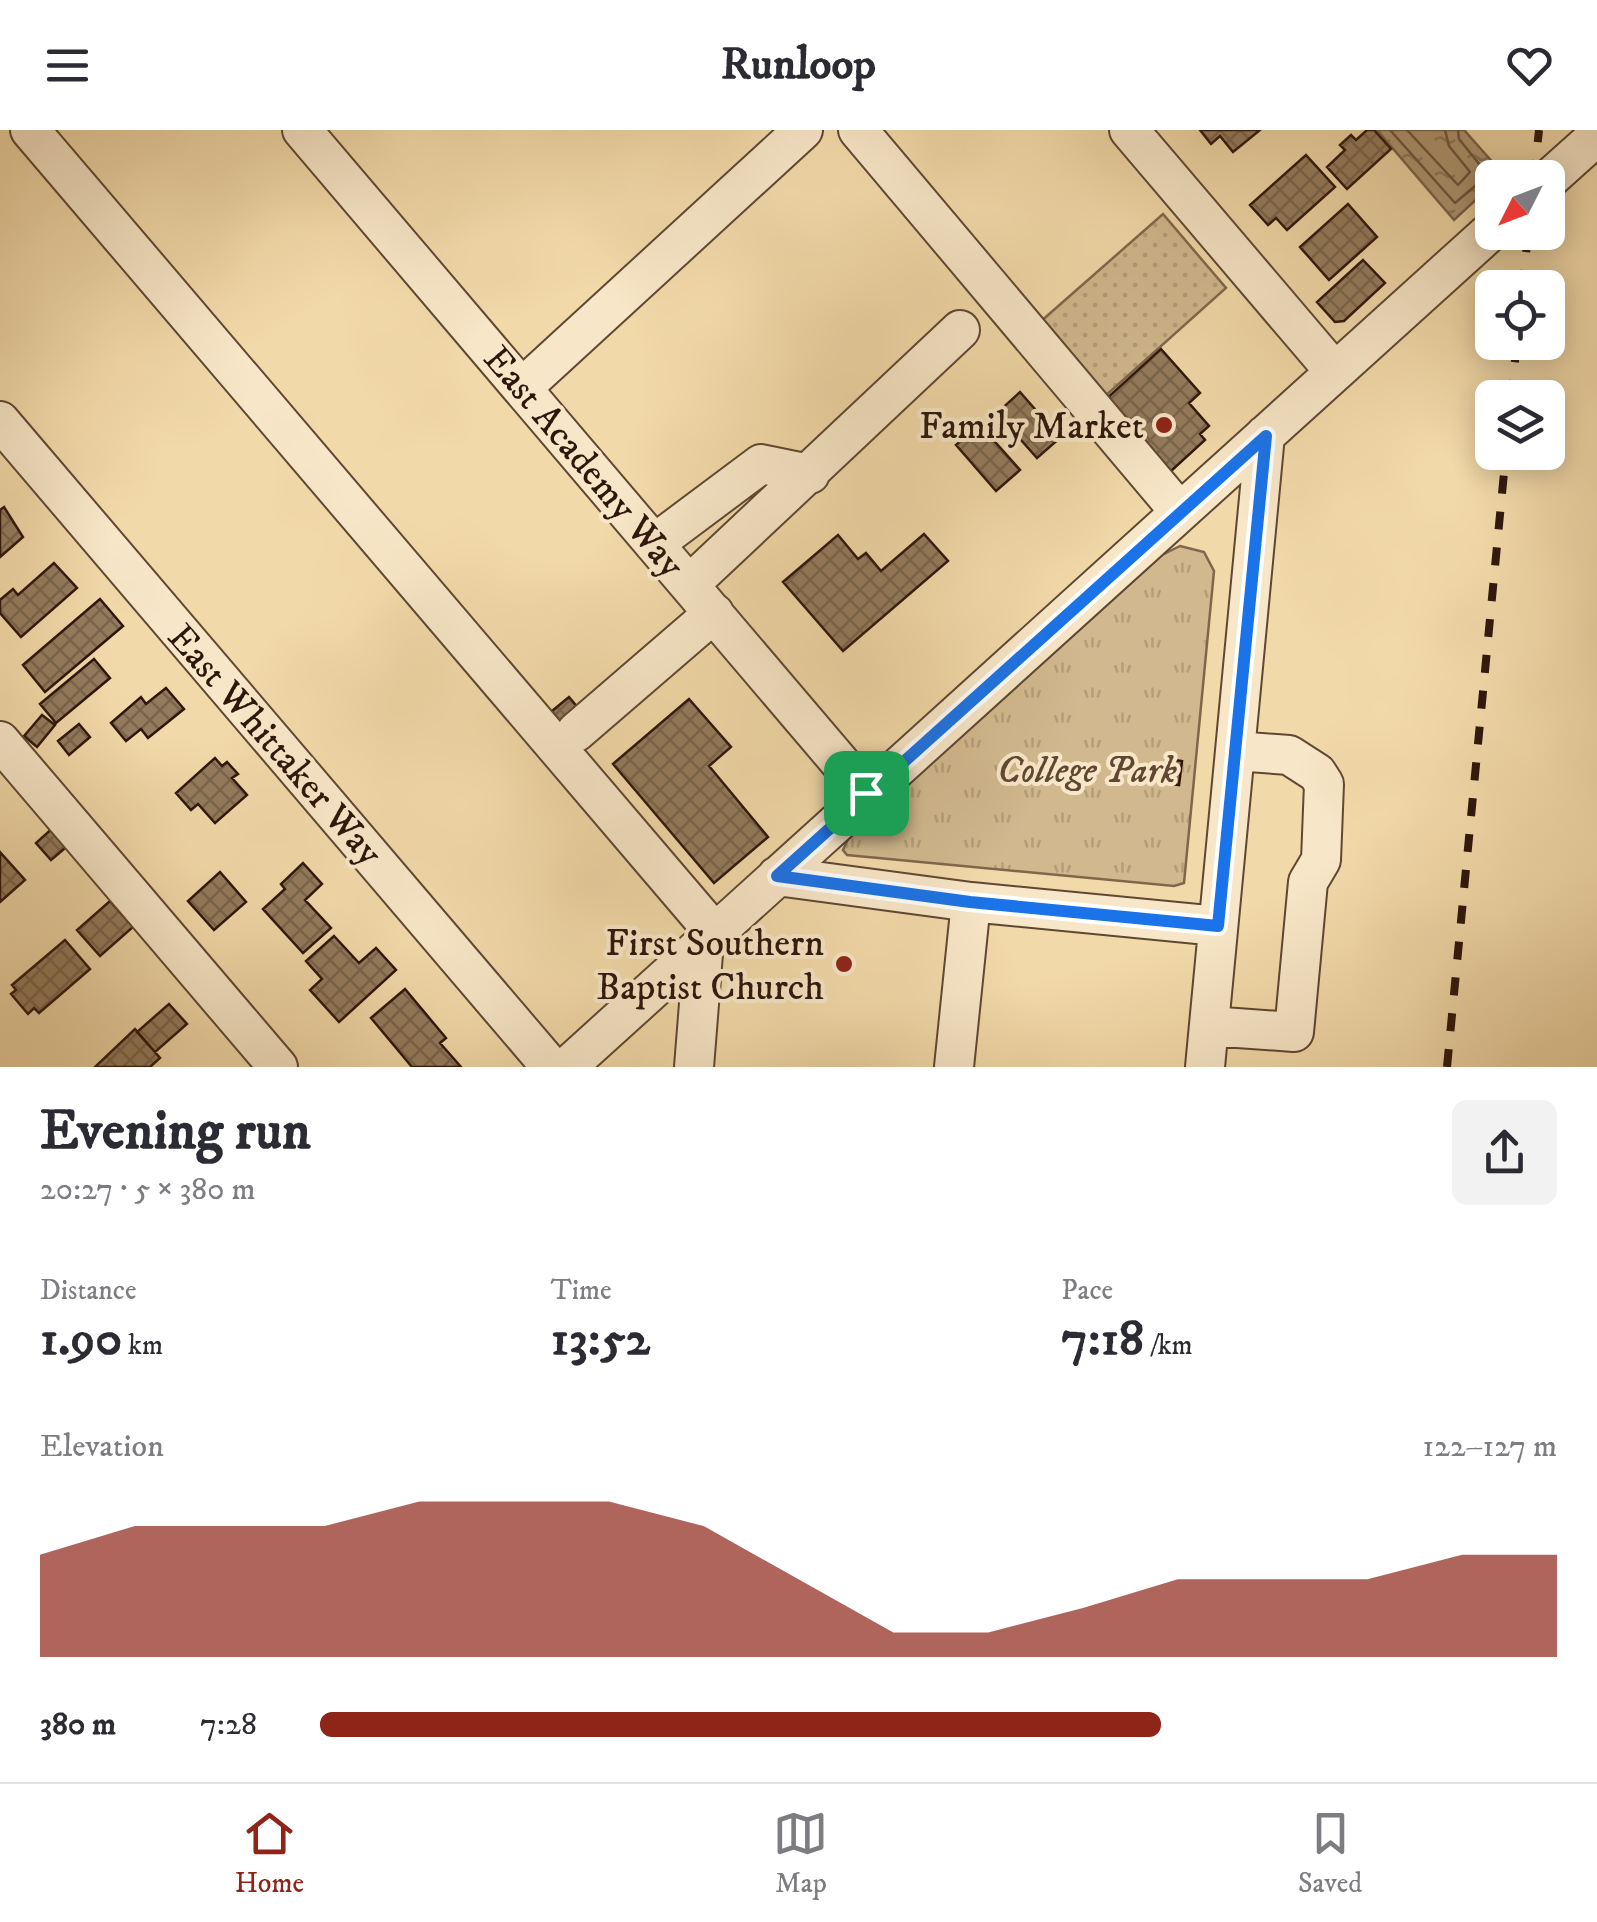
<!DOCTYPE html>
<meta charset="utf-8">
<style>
body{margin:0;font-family:"IM FELL DW Pica",serif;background:#f2f2f3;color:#2b2b33;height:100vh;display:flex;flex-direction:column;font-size:38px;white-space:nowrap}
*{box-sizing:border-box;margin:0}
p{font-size:32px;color:#7c7c81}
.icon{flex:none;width:55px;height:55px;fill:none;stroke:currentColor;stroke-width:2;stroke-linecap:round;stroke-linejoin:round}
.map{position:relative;height:937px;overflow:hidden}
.panel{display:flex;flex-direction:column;background:#fff;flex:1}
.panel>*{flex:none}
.needle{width:65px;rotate:228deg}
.fabs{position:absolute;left:1475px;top:30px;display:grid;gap:20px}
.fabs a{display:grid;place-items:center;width:90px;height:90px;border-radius:15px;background:#fff;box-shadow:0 5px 25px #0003;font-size:50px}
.pin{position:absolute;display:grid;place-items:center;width:85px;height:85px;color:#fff;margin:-42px;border-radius:20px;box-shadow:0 5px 15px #0006}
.round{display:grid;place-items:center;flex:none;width:105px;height:105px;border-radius:15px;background:#f2f2f3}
.overview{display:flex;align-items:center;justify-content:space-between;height:170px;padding:0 40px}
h1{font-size:55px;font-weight:800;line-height:75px}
.figures{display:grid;grid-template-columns:repeat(3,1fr);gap:15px;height:170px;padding:10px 40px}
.figures div{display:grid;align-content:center}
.figures b{font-size:50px;font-weight:800}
.figures small{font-size:28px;font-weight:400}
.figures p{font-size:28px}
.chart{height:280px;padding:20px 40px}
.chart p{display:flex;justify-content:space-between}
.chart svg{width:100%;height:180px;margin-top:10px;fill:#8f2418;opacity:.7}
ul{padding:0 40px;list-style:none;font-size:32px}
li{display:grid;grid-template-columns:160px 120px 1fr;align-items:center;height:75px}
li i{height:25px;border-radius:12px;background:#8f2418}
header{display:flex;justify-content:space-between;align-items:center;height:130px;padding:0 40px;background:#fff;font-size:45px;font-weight:800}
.tabs{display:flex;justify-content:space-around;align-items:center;height:140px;border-top:2px solid #e1e1e2;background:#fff;font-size:28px;color:#7c7c81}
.tabs a{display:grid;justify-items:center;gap:5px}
.tabs .on{color:#8f2418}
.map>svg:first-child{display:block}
</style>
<header><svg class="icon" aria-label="menu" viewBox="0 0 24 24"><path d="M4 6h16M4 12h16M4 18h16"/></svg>Runloop<svg class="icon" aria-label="heart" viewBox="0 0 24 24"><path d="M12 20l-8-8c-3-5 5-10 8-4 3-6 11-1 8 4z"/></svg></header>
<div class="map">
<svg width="1597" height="937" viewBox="0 0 1597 937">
<defs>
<pattern id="grass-dots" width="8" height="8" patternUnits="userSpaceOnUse" patternTransform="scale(2.5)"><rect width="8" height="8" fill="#d1b88e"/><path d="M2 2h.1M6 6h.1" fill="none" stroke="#b49d79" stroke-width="1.8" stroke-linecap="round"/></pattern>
<pattern id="park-tufts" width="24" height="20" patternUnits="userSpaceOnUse" patternTransform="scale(2.5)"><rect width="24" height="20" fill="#d1b88e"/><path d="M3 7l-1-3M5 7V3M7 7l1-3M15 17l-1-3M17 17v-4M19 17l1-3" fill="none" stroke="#b49d79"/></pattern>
<pattern id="water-ripples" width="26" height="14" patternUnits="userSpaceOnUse" patternTransform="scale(2.5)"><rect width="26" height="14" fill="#af9773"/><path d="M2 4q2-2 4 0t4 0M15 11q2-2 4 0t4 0" fill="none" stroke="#8f7a5d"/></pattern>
<pattern id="building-cross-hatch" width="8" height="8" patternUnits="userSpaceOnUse" patternTransform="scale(2.5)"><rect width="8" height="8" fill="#947b5d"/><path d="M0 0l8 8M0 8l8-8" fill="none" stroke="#79644b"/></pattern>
</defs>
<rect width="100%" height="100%" fill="#f2d9a9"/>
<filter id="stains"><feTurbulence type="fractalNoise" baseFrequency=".002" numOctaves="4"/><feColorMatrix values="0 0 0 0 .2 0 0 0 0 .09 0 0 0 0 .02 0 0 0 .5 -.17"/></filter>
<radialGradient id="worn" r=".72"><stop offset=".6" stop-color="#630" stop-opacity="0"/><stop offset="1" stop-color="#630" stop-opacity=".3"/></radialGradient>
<!-- grass -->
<path fill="url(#grass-dots)" stroke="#80674c" stroke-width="2.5" d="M1163 84 1226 158 1103 268 1039 193Z"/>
<!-- park -->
<path fill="url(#park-tufts)" stroke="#80674c" stroke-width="2.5" d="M1180 416 1204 422 1214 441 1184 753 1174 756 847 725 843 720 848 709 1162 425Z"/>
<!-- water -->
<path fill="url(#water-ripples)" stroke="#7b6349" stroke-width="2.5" d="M1377 0H1464L1504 45 1492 48V55L1454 90Z"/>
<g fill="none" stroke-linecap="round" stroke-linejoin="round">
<!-- shore -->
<path stroke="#6e563f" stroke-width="2.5" d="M1390 0 1455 73 1488 45 1459 9 1458 0
M1407 0 1458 55 1470 42 1449 16 1445 0"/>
</g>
<!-- building -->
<path fill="url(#building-cross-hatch)" stroke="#2e160b" stroke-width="2.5" d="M1200 0H1260L1233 22 1220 6 1211 14Z
M1367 0H1374L1391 19 1347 59 1327 37 1345 20 1340 15 1351 5 1356 10Z
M1306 25 1335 57 1287 100 1276 88 1268 95 1250 75Z
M1348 74 1377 107 1329 150 1300 117Z
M1363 130 1385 153 1344 191 1335 192 1317 172Z
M1161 219 1200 263 1189 273 1209 296 1200 304 1205 310 1170 342 1105 270Z
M1020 262 1060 308 1037 328 997 283Z
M980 295 1020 340 996 361 956 315Z
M4 377 23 407 0 427V380Z
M924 404 948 431 843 521 783 452 838 405 858 429 866 423 881 441Z
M54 433 77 458 21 507 0 483V470L13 459 18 465Z
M100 469 123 496 45 562 23 535Z
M94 529 110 548 56 593 40 574Z
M166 558 184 579 148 608 141 599 126 611 111 593 141 567 146 574Z
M569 567 585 586 563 605 546 586Z
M689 569 731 617 709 636 768 707 714 753 613 634Z
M42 585 55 595 37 617 24 606Z
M79 594 90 607 69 625 58 611Z
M215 628 222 636 227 632 238 644 232 648 247 665 215 693 198 674 191 680 176 663Z
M1167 629 1182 631 1179 655 1164 653Z
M56 695 71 713 51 730 36 713Z
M0 722 25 750 0 772Z
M303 733 322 754 305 770 331 798 303 823 263 779 285 759 281 754Z
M220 742 246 772 214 800 188 771Z
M110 771 133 797 100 826 77 800Z
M334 806 359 833 376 818 396 840 339 892 310 860 322 849 306 831Z
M65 810 90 839 39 883 34 878 28 884 11 864 16 860 12 855Z
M405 859 446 908 440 913 461 937H412L371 888Z
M169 874 187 894 155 922 137 902Z
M135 899 160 928 150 937H95Z"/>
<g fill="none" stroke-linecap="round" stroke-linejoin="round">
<defs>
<path id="minor" d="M30 0 714 802
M302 0 866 663
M858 0 1180 382
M1129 0 1335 242
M1548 50 1597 6
M523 257 803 0
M0 291 551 937
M654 414 761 334 810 344
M690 454 960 200
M576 602 714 483
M0 611 278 937
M777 746 971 772 1218 796
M1209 896 1294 902 1308 752 1321 730 1324 654 1317 643 1289 625 1235 621
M567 937 1492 100
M694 937 704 811
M954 937 971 772
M1205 937 1265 305"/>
</defs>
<!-- minor casing -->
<use href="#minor" stroke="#5f4732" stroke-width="42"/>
<!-- minor -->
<use href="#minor" stroke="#f7e6c7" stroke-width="38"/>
<!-- rail -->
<path stroke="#2e160b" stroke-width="8" stroke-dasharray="18 18" stroke-linecap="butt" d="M1534 48 1539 0
M1523 158 1528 102
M1511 268 1517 212
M1447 937 1506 322"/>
</g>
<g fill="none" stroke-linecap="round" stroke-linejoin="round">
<defs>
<path id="route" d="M1266 306 1218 796 970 772 777 746Z"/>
</defs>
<!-- route casing -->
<use href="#route" stroke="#fff" stroke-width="20"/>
<!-- route -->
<use href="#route" stroke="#1a73e8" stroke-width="12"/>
</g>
<!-- markers -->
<g fill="#8f2418" stroke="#f7e6c7" stroke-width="4">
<circle cx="1164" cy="295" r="10"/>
<circle cx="844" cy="834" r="10"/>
</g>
<g text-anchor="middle" stroke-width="8" stroke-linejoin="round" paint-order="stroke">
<!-- poi labels -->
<g font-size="38" fill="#2e160b" stroke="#f7e6c7" text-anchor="end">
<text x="1144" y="308">Family Market</text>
<text x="824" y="825">First Southern<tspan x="824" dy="44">Baptist Church</tspan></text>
</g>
<!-- street labels -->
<g font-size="38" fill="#2e160b" stroke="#f7e6c7">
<text transform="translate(585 331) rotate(50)" y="13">East Academy Way</text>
<text transform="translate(276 614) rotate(49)" y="13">East Whittaker Way</text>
</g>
<!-- park labels -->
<g font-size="38" font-style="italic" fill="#5f4732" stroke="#f7e6c7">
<text x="1087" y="652">College Park</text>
</g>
</g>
<rect width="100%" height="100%" filter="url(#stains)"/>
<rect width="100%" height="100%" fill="url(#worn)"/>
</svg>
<div class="fabs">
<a><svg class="needle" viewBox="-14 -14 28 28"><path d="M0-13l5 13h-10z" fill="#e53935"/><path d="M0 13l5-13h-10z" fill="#7c7c81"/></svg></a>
<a><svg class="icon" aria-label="locate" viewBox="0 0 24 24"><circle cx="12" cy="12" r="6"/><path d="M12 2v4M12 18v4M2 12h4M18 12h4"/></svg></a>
<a><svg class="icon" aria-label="layers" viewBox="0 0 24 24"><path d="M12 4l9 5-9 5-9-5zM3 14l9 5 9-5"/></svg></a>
</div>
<div class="pin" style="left:866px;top:663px;background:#1e9e55"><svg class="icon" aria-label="arrive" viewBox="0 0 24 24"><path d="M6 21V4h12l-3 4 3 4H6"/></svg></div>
</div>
<section class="panel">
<div class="overview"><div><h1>Evening run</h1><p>20:27 · 5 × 380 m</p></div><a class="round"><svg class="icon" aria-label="share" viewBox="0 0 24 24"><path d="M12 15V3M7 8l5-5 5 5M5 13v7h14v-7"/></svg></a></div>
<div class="figures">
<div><p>Distance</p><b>1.90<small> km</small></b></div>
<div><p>Time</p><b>13:52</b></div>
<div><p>Pace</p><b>7:18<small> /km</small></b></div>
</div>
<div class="chart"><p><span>Elevation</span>122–127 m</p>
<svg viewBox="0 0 160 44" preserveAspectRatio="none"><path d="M0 44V19L10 12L20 12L30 12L40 6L50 6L60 6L70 12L80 25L90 38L100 38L110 32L120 25L130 25L140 25L150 19L160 19V44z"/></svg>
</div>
<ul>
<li><b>380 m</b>7:28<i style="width:68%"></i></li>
</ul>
</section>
<nav class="tabs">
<a class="on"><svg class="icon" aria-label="home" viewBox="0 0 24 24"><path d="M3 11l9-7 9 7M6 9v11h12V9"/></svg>Home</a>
<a><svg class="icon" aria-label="map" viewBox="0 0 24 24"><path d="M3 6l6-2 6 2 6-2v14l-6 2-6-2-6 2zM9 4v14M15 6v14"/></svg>Map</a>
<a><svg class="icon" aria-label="saved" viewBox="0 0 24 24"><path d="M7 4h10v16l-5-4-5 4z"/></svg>Saved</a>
</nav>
